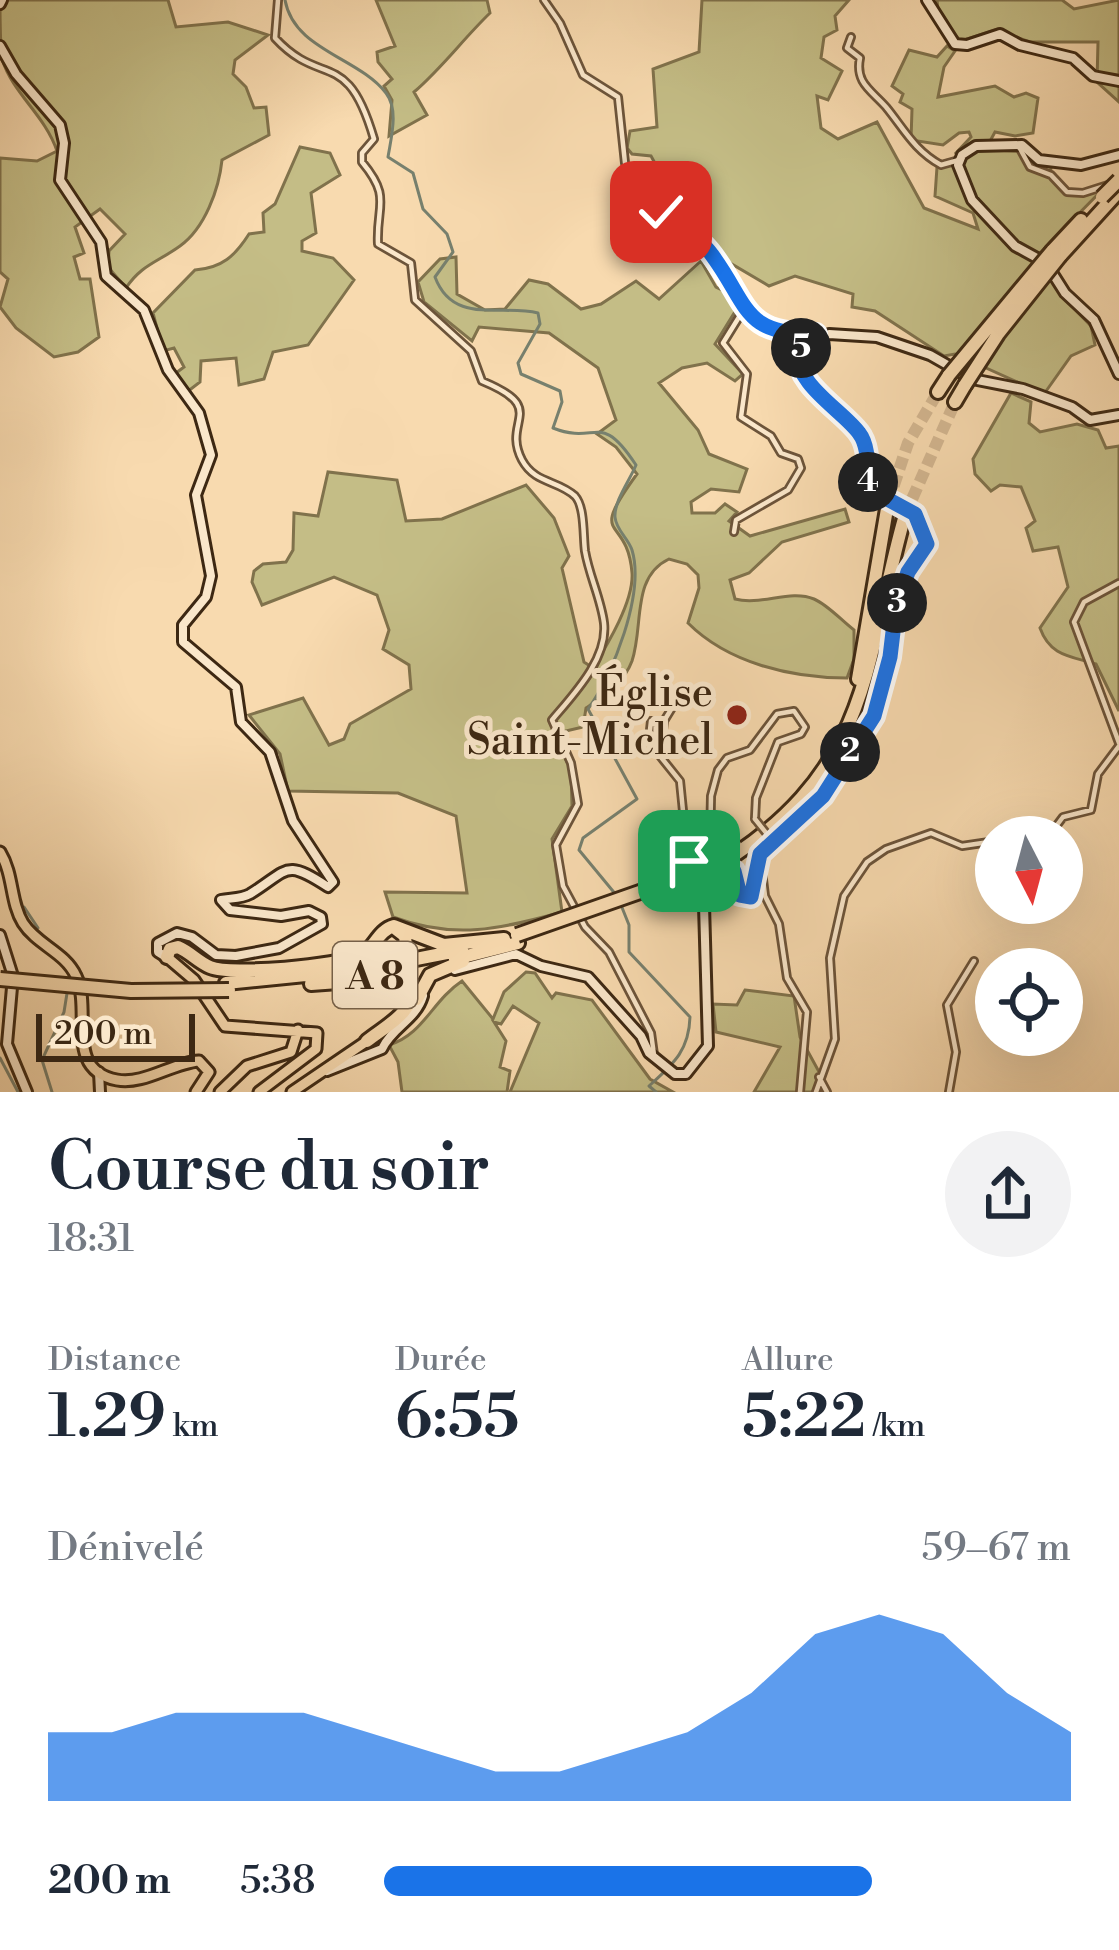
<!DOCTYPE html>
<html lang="fr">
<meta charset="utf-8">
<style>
body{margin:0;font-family:"Libre Bodoni",serif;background:#f2f2f3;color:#1f2937;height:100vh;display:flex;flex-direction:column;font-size:45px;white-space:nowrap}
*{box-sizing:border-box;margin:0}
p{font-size:39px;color:#747a83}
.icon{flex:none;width:66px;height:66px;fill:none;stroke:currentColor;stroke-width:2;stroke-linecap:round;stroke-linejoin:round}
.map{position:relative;height:1092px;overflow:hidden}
.panel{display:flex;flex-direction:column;background:#fff;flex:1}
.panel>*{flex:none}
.needle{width:78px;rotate:174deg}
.fabs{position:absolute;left:975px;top:816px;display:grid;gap:24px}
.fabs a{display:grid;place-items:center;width:108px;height:108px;border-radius:50%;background:#fff;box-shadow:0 12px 48px #0002;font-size:60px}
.scale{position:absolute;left:36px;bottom:30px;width:159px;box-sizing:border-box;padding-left:12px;border:6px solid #3d2813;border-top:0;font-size:33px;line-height:42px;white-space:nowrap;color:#3d2813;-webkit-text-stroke:9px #fae7cb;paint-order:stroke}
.pin{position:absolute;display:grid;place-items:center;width:102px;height:102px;color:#fff;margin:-51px;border-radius:24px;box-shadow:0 6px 18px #0006}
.km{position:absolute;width:60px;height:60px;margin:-30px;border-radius:50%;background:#222;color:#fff;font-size:33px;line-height:60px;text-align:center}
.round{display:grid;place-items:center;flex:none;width:126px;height:126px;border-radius:63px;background:#f2f2f3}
.summary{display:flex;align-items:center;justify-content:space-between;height:204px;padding:0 48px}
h1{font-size:66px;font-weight:600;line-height:90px}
.stats{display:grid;grid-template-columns:repeat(3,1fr);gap:18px;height:204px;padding:12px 48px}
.stats div{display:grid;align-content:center}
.stats b{font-size:60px;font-weight:600}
.stats small{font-size:33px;font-weight:400}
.stats p{font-size:33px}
.chart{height:336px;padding:24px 48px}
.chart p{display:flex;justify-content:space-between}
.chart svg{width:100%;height:216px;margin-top:12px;fill:#1a73e8;opacity:.7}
ul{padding:0 48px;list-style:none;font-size:39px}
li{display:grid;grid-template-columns:192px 144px 1fr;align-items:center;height:90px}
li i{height:30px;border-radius:15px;background:#1a73e8}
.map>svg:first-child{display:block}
</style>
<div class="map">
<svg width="1119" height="1092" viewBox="0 0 1119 1092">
<rect width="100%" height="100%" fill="#f8daaf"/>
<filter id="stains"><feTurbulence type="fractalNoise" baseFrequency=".00167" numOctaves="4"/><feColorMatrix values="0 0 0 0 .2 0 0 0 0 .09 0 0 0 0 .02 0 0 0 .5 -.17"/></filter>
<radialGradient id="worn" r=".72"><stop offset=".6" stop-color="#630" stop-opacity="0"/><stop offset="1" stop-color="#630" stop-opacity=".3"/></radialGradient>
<!-- green -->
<path fill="#c4bd86" stroke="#80724c" stroke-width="3" d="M0 0H168L176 27 228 22 268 35 235 60 233 74 246 87 254 108 266 107 269 135 222 160C219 189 205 228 180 246 158 262 141 265 126 288L108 267 109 251 125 234 100 209 75 227 84 253 74 257 80 279H90L99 337 78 352 54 357 16 328 0 307 8 279 0 272V158L37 161 57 151C45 115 13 94 2 59 0 42 0 18 0 0Z
M376 0H487L490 13C463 39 442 68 414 92L427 115 389 136 392 100 384 86 392 79 378 62 377 52 395 46Z
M702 0H849L835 16 837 30 824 37 821 58 842 71 828 100 817 96 821 128 838 139 877 122 924 208 978 229 973 213 935 196 937 167 983 149 1025 152 1052 164 1049 177 1069 195 1105 187 1039 254 1063 297 1091 326 1095 345 1071 356 1044 394 955 354 944 356 875 311 852 307 853 294 795 276 769 286 720 257 703 237 708 225 669 189 651 156 632 154 627 148 630 131 657 127 653 69 699 52Z
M937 0H1062L1074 9 1119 0V102L1097 82 1098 42H1030L995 30 961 41 939 20Z
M947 46 955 51 944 67 938 97 995 86 1014 97 1026 93 1038 98 1033 133 1015 136 995 132 989 143 972 144 955 154 971 137 969 132 959 133 943 145 911 140 912 109 900 102 903 94 892 86 909 50 937 57Z
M300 147 330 153 340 175 311 193 316 233 302 241V251L333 258 354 280 308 345 273 352 264 379 239 385 236 358 201 361 200 382 187 392 176 373 184 367 174 348 163 351 153 313 195 270C222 268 235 256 249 234L264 232 263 213 275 204Z
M456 257 457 294 485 310 505 309 529 280 548 284 581 309 601 304 636 281 659 299 701 261 716 287 730 294 736 310 715 344 743 374 735 381 707 363 682 368 659 383 698 430 709 454 747 469 739 492 711 489 691 502 692 513H715L725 504 737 512 729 521 750 536 845 509 849 522 782 542 749 573 730 580 735 599C761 606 790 589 814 599 828 605 842 621 854 630V659L847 678C791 678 728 663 688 623L699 588 698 575 687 564 669 559C631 577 644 625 632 661 624 683 605 695 586 708L583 727 553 734 571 770 572 806 552 839 562 912C501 929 454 940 393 917L385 892 467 893 456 816 398 793 288 791 280 754 249 715 303 698 329 745 344 739 350 724 411 689 409 665 383 649 389 630 377 595 334 577 262 605 252 582 254 571 263 564 286 562 293 550 294 513 318 516 328 472 397 480 406 521 442 519 526 485 554 518 569 556 562 568 584 662 593 668C607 645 634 601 632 573 627 512 586 544 637 474L616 447 597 434 616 420 598 368 549 333 479 327 472 341 424 302 418 282 440 259Z
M1011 393 1031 402 1029 423 1040 432 1077 424 1098 430 1106 448 1119 446V711L1096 664C1070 656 1050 656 1040 628L1068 587 1058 547 1033 551 1026 528 1035 521 1021 487 1000 485 991 491 975 474 973 459Z
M526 972 535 973 552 998 556 993 592 1000 650 1079 673 1092H510L539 1023 513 1006 501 1024 494 1022 506 1041 500 1067 510 1071 507 1092H402L398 1062 389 1045C423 1035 432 1001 462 981L493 1019 504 992Z
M745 990 794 996 800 1037 830 1092H754L780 1047 716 1032 713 1004 737 1005Z"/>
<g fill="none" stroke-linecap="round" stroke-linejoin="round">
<!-- stream -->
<path stroke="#77806e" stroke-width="3" d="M285 0C294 50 358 57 386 93 399 110 391 138 388 157L413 173 423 209 447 234 453 252 435 277C453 325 500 304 538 313L540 324 518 363 521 374 560 391 562 402 553 428C598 446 599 409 636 465 630 480 614 501 615 517 616 530 628 538 632 550 645 593 613 675 588 709L637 799 583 838 579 850 617 896
M621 905 629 925V952L690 1017C689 1051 673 1064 649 1086L656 1092
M24 907 38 928
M0 1058 18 1092
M52 1092 42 1060 64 1012 68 987"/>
<!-- highway-tunnel -->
<path stroke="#d3b690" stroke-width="12" stroke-dasharray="12 6" stroke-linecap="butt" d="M888 503 908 443 938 392
M905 515 955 402"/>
<defs>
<path id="street" d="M278 0 275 38C322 89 347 46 374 139L362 153V162C392 198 376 205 378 244L411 263 415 300 471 351 482 381C550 409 501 420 522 460 535 484 558 480 575 496 585 507 583 536 585 551 589 575 601 599 604 623 608 659 573 695 552 720L571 763 578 804 556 845 563 886 585 927 609 952 651 1033 654 1055
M544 0 560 23 583 75 618 97 625 163 661 212 708 249 744 309 781 335 817 337
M851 37 847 48 860 58C855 83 871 90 886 107 904 129 914 150 941 165L959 160
M1018 145 1030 167 1051 175 1067 192 1083 193 1108 185
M734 532 736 520 788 490 801 468 798 459 781 453 771 436 741 417 747 374 723 343 744 309
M1119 583 1084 602 1074 622 1119 743
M675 703 664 721 660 756 680 781 687 851 706 900
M651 721 649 739 660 756
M1048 837 1063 817 1091 810 1098 774 1119 746
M761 863 765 896 779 924 787 978 807 1012 800 1092
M709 897 711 796 718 770 727 758 750 750 777 714 794 711 805 727 801 734 778 742 756 798 755 819
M819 1077 827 1092
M816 1092 835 1039 830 958 844 896 867 862 886 849 931 833 962 846 996 841
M949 1092 956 1052 947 1005 974 961"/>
<path id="secondary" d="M927 0 955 44 967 45 1000 34 1020 45 1073 58 1093 76 1119 81
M0 4 2 0
M0 46 16 74 60 125 64 143 60 180 101 242 106 276 144 310 168 370 199 413 211 455 196 495 211 576 206 597 183 625V642L236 687 241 722 270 752 293 821 333 882 328 887C284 858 289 870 250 894 241 899 230 898 221 900L230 910 281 916 309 911 321 917 322 924 279 948 236 956 216 955 192 937 177 933 158 943V952L166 957
M1119 155 1081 165 1039 160 1022 145 976 146 962 155 958 165 972 200 1015 246 1046 263 1065 293 1094 320 1119 374
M0 935 13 976 7 1044 27 1092
M455 970 516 954 541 966 588 977 641 1036 649 1053 675 1074H686L708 1046 704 905 718 885 719 870 730 867 740 895 751 897 760 854 823 796 874 716 890 657 896 607 910 568 927 547 915 513 869 489 862 438 834 411 799 365 802 347 829 334 877 337 930 355 972 379 1023 389 1072 407 1090 420 1119 415
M327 1071 382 1049C392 1027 416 1020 423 996
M99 1072 100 1092"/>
<path id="primary" d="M0 852C14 875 10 902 23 923 37 945 65 952 76 976 93 1011 63 1070 117 1080 144 1085 172 1063 199 1061L209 1072 196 1092
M167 957 194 980 225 1026 317 1033 316 1049 259 1092
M220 1092 247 1066 291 1052 298 1030
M292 1092 367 1041"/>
<path id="highway" d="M1052 251 1081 220
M1060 256 1119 191
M938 392 949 375
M955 402 965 385
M858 679 888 503
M736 854C874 760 864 659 905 515
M167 957 170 949 178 947C190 952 198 962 210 967 232 976 338 966 360 956 375 949 377 931 394 926L444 945 504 939
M455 959 518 943
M387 960 406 946 405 936 396 929
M226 983 365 969 462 950
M311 984 393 978 409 984C419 1011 385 1026 367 1041
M417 999 430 975 463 961"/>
</defs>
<!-- street casing -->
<use href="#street" stroke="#6c543a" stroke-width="10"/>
<!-- secondary casing -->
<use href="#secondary" stroke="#3d2813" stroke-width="14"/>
<!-- primary casing -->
<use href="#primary" stroke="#3d2813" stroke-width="15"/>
<!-- highway casing -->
<use href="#highway" stroke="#3d2813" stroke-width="18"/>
<!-- street -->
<use href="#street" stroke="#fae7cb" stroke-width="4.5"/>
<!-- secondary -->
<use href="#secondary" stroke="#fae7cb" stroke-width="8"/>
<!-- primary -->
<use href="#primary" stroke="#f8daaf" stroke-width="9"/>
<!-- highway -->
<use href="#highway" stroke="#f8daaf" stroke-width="12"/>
<defs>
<path id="street-bridge" d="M755 819 771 839"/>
<path id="highway-bridge" d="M1102 197 1119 180
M949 375 1052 251
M965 385 998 334 1060 256
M517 935 654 887 735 845
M0 979 131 991 229 990"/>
</defs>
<!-- street-bridge casing -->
<use href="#street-bridge" stroke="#6c543a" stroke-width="10" stroke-linecap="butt"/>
<!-- highway-bridge casing -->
<use href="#highway-bridge" stroke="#3d2813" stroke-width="18" stroke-linecap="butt"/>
<!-- street-bridge -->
<use href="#street-bridge" stroke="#fae7cb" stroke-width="4.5"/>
<!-- highway-bridge -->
<use href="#highway-bridge" stroke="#f8daaf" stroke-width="12"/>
</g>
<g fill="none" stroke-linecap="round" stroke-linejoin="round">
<defs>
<path id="route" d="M661 212C678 226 699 237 712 255 749 305 742 335 816 334L798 351C794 384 842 410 859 433 870 447 867 472 869 489L915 514 927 544 908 572 896 607 890 657 874 716 823 796 760 854 751 897 740 895 734 871 726 866 718 870 716 889 706 900 694 863 689 861"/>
</defs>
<!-- route casing -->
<use href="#route" stroke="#fff" stroke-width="24"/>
<!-- route -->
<use href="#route" stroke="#1a73e8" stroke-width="15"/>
</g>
<!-- markers -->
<circle fill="#8f2418" stroke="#fae7cb" stroke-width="4.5" cx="737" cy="715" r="12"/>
<g text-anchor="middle" stroke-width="10" stroke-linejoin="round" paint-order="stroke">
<!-- shield labels -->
<rect fill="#fae7cb" stroke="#76614a" stroke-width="3" x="333" y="942" width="84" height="66" rx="9"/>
<g font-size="39" font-weight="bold" fill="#3d2813">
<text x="375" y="989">A 8</text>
</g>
<!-- poi labels -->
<g font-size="42" fill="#3d2813" stroke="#fae7cb" text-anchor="end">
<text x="713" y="706">Église<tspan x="713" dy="48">Saint-Michel</tspan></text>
</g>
</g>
<rect width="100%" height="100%" filter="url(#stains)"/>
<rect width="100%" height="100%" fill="url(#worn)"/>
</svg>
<div class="fabs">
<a><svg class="needle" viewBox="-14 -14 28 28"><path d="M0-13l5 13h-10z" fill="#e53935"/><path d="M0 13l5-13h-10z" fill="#747a83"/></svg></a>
<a><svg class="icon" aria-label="locate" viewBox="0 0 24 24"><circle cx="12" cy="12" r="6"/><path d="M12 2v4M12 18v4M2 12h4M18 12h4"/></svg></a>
</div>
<div class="scale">200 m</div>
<div class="pin" style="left:689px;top:861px;background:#1e9e55"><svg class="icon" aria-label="arrive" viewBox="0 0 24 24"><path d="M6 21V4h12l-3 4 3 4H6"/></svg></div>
<div class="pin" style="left:661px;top:212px;background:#d93025"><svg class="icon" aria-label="check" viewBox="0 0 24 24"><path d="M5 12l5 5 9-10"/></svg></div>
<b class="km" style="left:850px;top:752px">2</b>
<b class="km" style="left:897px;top:603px">3</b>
<b class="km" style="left:868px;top:482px">4</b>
<b class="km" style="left:801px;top:348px">5</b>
</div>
<section class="panel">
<div class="summary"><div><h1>Course du soir</h1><p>18:31</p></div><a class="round"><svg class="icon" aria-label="share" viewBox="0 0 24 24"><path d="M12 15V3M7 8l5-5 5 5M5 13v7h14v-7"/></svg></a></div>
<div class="stats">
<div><p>Distance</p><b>1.29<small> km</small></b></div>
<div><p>Durée</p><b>6:55</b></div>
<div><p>Allure</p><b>5:22<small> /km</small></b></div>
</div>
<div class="chart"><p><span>Dénivelé</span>59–67 m</p>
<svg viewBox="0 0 160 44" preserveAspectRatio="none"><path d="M0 44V30L10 30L20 26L30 26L40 26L50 30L60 34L70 38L80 38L90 34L100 30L110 22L120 10L130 6L140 10L150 22L160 30V44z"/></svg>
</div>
<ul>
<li><b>200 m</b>5:38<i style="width:71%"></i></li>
</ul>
</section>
